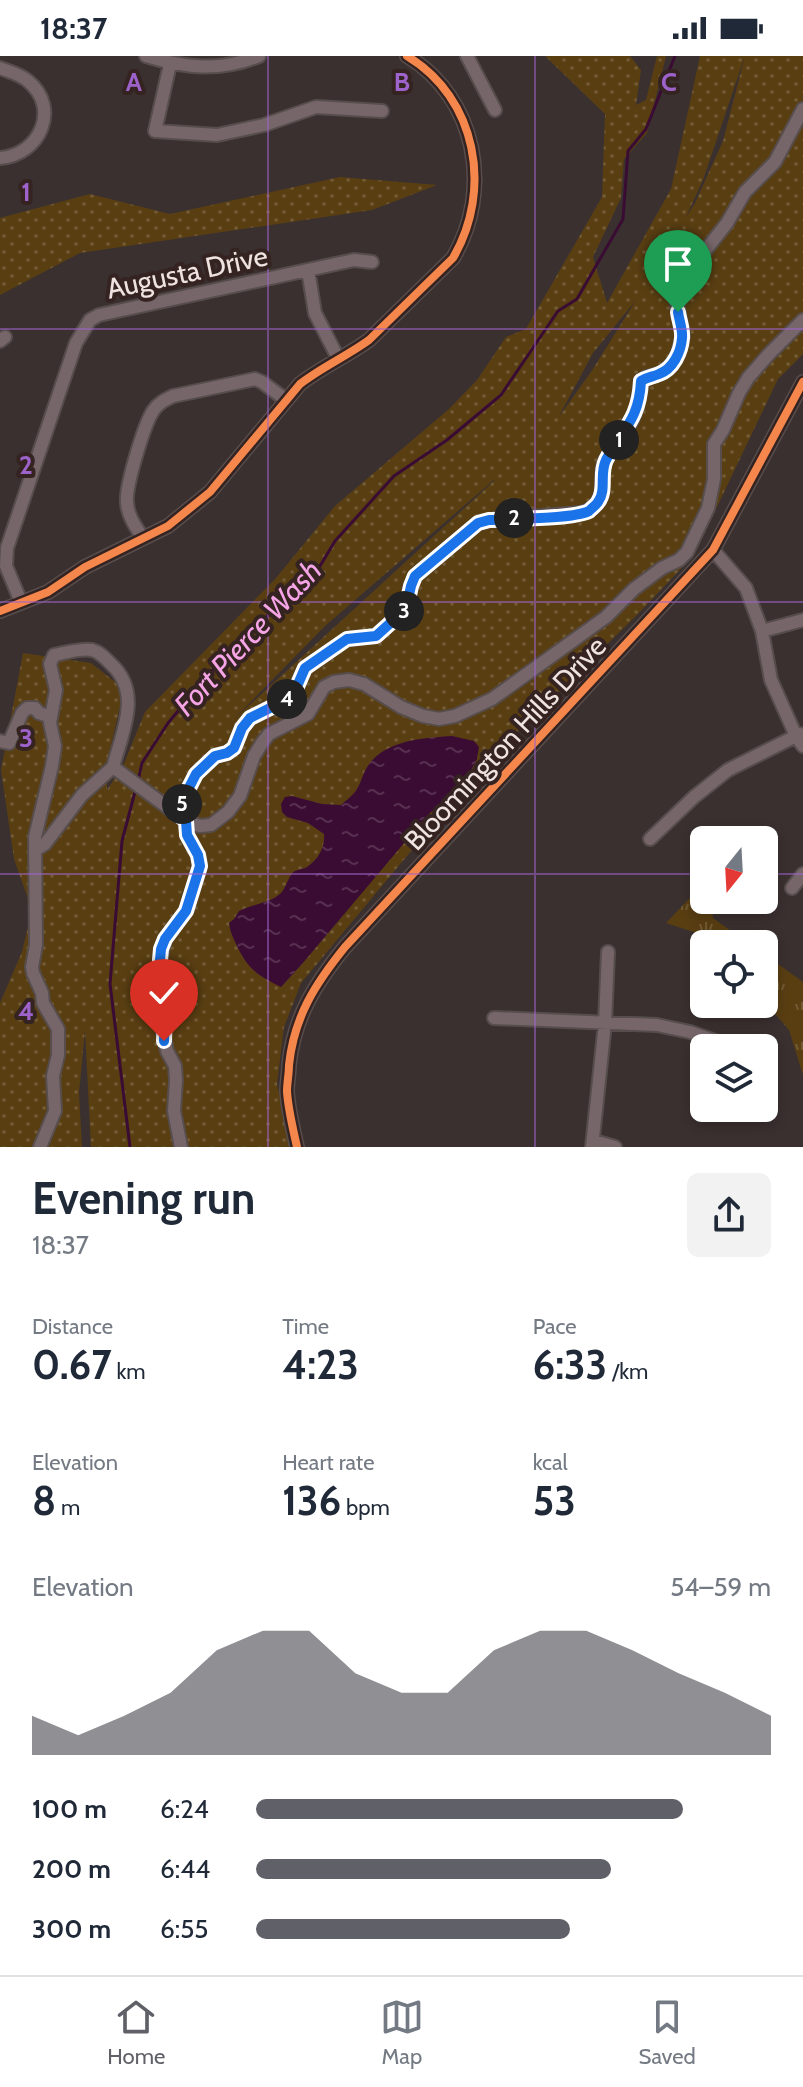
<!DOCTYPE html>
<meta charset="utf-8">
<style>
body{margin:0;font-family:Cabin,sans-serif;background:#f2f2f3;color:#1f2937;height:100vh;display:flex;flex-direction:column;font-size:30px;white-space:nowrap}
*{box-sizing:border-box;margin:0}
p{font-size:26px;color:#747a83}
.icon{flex:none;width:44px;height:44px;fill:none;stroke:currentColor;stroke-width:2;stroke-linecap:round;stroke-linejoin:round}
.map{position:relative;height:1091px;overflow:hidden}
.side{display:flex;flex-direction:column;background:#fff;flex:1}
.side>*{flex:none}
.needle{width:52px;rotate:198deg}
.buttons{position:absolute;left:690px;top:770px;display:grid;gap:16px}
.buttons a{display:grid;place-items:center;width:88px;height:88px;border-radius:12px;background:#fff;box-shadow:0 4px 12px #0003;font-size:40px}
.pin{position:absolute;display:grid;place-items:center;width:68px;height:68px;color:#fff;margin:-82px -34px;border-radius:50% 50% 50% 0;rotate:-45deg;box-shadow:0 0 8px #0007}
.pin .icon{rotate:45deg}
.km{position:absolute;width:40px;height:40px;margin:-20px;border-radius:50%;background:#222;color:#fff;font-size:22px;line-height:40px;text-align:center}
.round{display:grid;place-items:center;flex:none;width:84px;height:84px;border-radius:12px;background:#f2f2f3}
.overview{display:flex;align-items:center;justify-content:space-between;height:136px;padding:0 32px}
h1{font-size:44px;font-weight:800;line-height:60px}
.metrics{display:grid;grid-template-columns:repeat(3,1fr);gap:12px;height:136px;padding:8px 32px}
.metrics div{display:grid;align-content:center}
.metrics b{font-size:40px;font-weight:800}
.metrics small{font-size:22px;font-weight:400}
.metrics p{font-size:22px}
.chart{height:224px;padding:16px 32px}
.chart p{display:flex;justify-content:space-between}
.chart svg{width:100%;height:144px;margin-top:8px;fill:#606068;opacity:.7}
ul{padding:0 32px;list-style:none;font-size:26px}
li{display:grid;grid-template-columns:128px 96px 1fr;align-items:center;height:60px}
li i{height:20px;border-radius:10px;background:#606068}
.status{display:flex;justify-content:space-between;align-items:center;height:56px;padding:0 40px;background:#fff;direction:ltr}
.status svg{height:22px;fill:currentColor}
.menu{display:flex;justify-content:space-around;align-items:center;height:112px;border-top:2px solid #e0e1e3;background:#fff;font-size:22px;color:#747a83}
.menu a{display:grid;justify-items:center;gap:4px}
.menu .on{color:#606068}
.map>svg:first-child{display:block}
</style>
<div class="status"><b>18:37</b><svg viewBox="0 0 49 12"><path d="M0 12V9h3v3zM5 12V6h3v6zM10 12V3h3v9zM15 12V0h3v12zM26 1h20v11H26zM47 4h2v5h-2z"/></svg></div>
<div class="map">
<svg width="803" height="1091" viewBox="0 0 803 1091">
<defs>
<pattern id="grass-dots" width="8" height="8" patternUnits="userSpaceOnUse" patternTransform="scale(2)"><rect width="8" height="8" fill="#593e12"/><path d="M2 2h.1M6 6h.1" fill="none" stroke="#715a34" stroke-width="1.8" stroke-linecap="round"/></pattern>
<pattern id="park-tufts" width="24" height="20" patternUnits="userSpaceOnUse" patternTransform="scale(2)"><rect width="24" height="20" fill="#593e12"/><path d="M3 7l-1-3M5 7V3M7 7l1-3M15 17l-1-3M17 17v-4M19 17l1-3" fill="none" stroke="#715a34"/></pattern>
<pattern id="water-ripples" width="26" height="14" patternUnits="userSpaceOnUse" patternTransform="scale(2)"><rect width="26" height="14" fill="#3a0c34"/><path d="M2 4q2-2 4 0t4 0M15 11q2-2 4 0t4 0" fill="none" stroke="#572f51"/></pattern>
</defs>
<rect width="100%" height="100%" fill="#3a302f"/>
<!-- grass -->
<path fill="url(#grass-dots)" fill-rule="evenodd" d="M545 0H630L641 14 636 49 646 44 657 0H666L647 77 624 103 621 142 593 201 607 247 671 133 700 0H803V298L778 323 694 499 638 558 477 716 301 927 284 971 277 1028 292 1091H91L85 974 79 1037 82 1091H0V947L22 896 32 854 14 803 1 714 23 597 91 607 124 633 107 707V734L123 710 145 656 276 522 335 450 449 353 477 324 506 281 526 273 602 141 605 58ZM745 0 723 85 695 147 686 161 703 124ZM636 244 593 313 558 362 593 297ZM495 423V424L234 663 325 570Z
M340 121 437 129 372 154 80 197 0 239V162L90 138 170 158Z"/>
<!-- park -->
<path fill="url(#park-tufts)" d="M704 827V844H711L713 862 749 888H717L712 882 666 867Z
M764 898 803 926V1019L789 974 764 945Z"/>
<!-- water -->
<path fill="url(#water-ripples)" d="M452 680 474 685 479 691 477 703 467 722 427 760 302 908 281 931C255 918 247 912 235 886 232 879 230 875 229 867L234 863 239 855C252 848 271 847 281 837 287 831 288 819 295 815 299 813 304 813 307 811 319 803 325 791 324 778L308 767 287 761 282 756 281 748 285 741 292 740 322 748 341 749C345 745 351 741 355 736 360 730 362 720 366 713 382 684 423 682 452 680Z"/>
<g fill="none" stroke-linecap="round" stroke-linejoin="round">
<!-- stream -->
<path stroke="#3a0c34" stroke-width="3" d="M138 725 142 707 168 667 238 584 311 525 335 485 394 420 447 384 501 339 558 255 577 243 623 163 628 95 646 73 675 0
M130 1091 110 928 122 785 136 732"/>
<defs>
<path id="minor" d="M146 0C185 12 220 16 259 0
M467 0 495 54
M170 8 155 75 217 79 264 69 316 51 382 55
M0 12C10 16 20 18 28 25 61 52 40 99 0 102
M308 214 315 257 338 302
M0 285 5 281
M143 482C136 471 128 461 127 447 125 431 144 369 153 355 158 347 165 344 173 340L255 323 262 326 286 344
M713 494 746 532 762 575 771 624 796 680 803 690
M21 546 6 510 7 492 76 287 90 264 99 259 354 204 372 206
M0 555 48 536 85 511 168 470 210 436 300 328C322 311 347 300 369 284L453 202C493 134 477 42 407 0
M762 575 803 564
M0 685 9 687 22 657 27 652H35L39 657 51 661
M176 757 196 718 215 700 227 697 234 692 242 672 250 662 290 642 295 635 305 612 347 583 376 580 406 553 411 530 415 520 478 467 489 464 581 457C588 455 593 453 597 447 607 434 598 419 605 405 611 394 620 384 627 373 636 359 640 342 641 325L647 321 660 318 671 310 678 298 683 280 676 242 679 228 727 167 745 136 775 106 803 53
M650 783 694 741 728 714 800 678
M35 794 45 788 82 739 113 711
M792 832 803 818
M494 962 657 969 690 976 718 986
M594 1085 615 1091
M40 1091 55 1055 53 1020 58 999V973L43 947 42 937 33 917 32 911 36 889 35 781 52 710 55 690 50 667 56 634 50 608 54 599C65 597 80 592 92 594 100 596 106 603 112 609 142 637 122 677 113 711L186 765 200 770 211 769 228 756 240 740 254 700 262 687 269 678 308 658 324 631 334 626 349 624 364 628 401 651 423 660 439 663 455 660 492 643 606 561 634 533 662 512 679 504 687 496 708 452 714 423V388L723 374 739 337 748 322 769 298 803 264
M181 1091 174 1055 176 1024 175 1010 167 995 163 977 165 957 160 904 165 883 186 855 200 810 198 799 187 779 186 765
M297 1091C293 1073 288 1053 287 1035 287 1027 289 1018 289 1009 294 961 315 928 345 891L713 494 803 326
M592 1091 605 967 608 896"/>
</defs>
<!-- minor casing -->
<use href="#minor" stroke="#564d4c" stroke-width="16"/>
<!-- minor -->
<use href="#minor" stroke="#76666a" stroke-width="12"/>
<defs>
<path id="cycleway" d="M0 555 48 536 85 511 168 470 210 436 300 328C322 311 347 300 369 284L453 202C493 134 477 42 407 0
M297 1091C293 1073 288 1053 287 1035 287 1027 289 1018 289 1009 294 961 315 928 345 891L713 494 803 326"/>
</defs>
<!-- cycleway casing -->
<use href="#cycleway" stroke="#342321" stroke-width="13"/>
<!-- cycleway -->
<use href="#cycleway" stroke="#f5874c" stroke-width="8"/>
</g>
<g fill="none" stroke-linecap="round" stroke-linejoin="round">
<defs>
<path id="route" d="M164 985 165 957 160 904 161 893 165 883 186 855 200 810 198 799 187 779 186 765 176 757 196 718 215 700 227 697 234 692 242 672 250 662 290 642 295 635 305 612 347 583 376 580 406 553 411 530 415 520 478 467 489 464C509 463 574 463 589 455 590 454 597 448 598 446 607 434 599 418 606 404 622 373 639 365 641 325 647 321 652 321 659 318 673 313 681 296 682 282 683 274 679 264 678 256"/>
</defs>
<!-- route casing -->
<use href="#route" stroke="#fff" stroke-width="16"/>
<!-- route -->
<use href="#route" stroke="#1a73e8" stroke-width="10"/>
</g>
<!-- grid -->
<path fill="none" stroke="#9e63ca" stroke-width="2" stroke-opacity="0.55" d="M268 0V1091M535 0V1091M0 273H803M0 546H803M0 818H704M764 818H803"/>
<g text-anchor="middle" stroke-width="8" stroke-linejoin="round" paint-order="stroke">
<!-- street labels -->
<g font-size="28" fill="#efe3e2" stroke="#342321">
<text transform="translate(187 216) rotate(-12)" y="10">Augusta Drive</text>
<text transform="translate(505 687) rotate(-47)" y="10">Bloomington Hills Drive</text>
</g>
<!-- water labels -->
<g font-size="30" font-style="italic" fill="#f5a4e5" stroke="#342321">
<text transform="translate(248 582) rotate(-47)" y="10">Fort Pierce Wash</text>
</g>
</g>
<g font-size="26" text-anchor="middle" font-weight="bold" fill="#9e63ca" stroke="#342321" stroke-width="8" stroke-linejoin="round" paint-order="stroke">
<text x="134" y="35">A</text>
<text x="402" y="35">B</text>
<text x="669" y="35">C</text>
<text x="26" y="145">1</text>
<text x="26" y="418">2</text>
<text x="26" y="691">3</text>
<text x="26" y="964">4</text>
</g>
</svg>
<div class="buttons">
<a><svg class="needle" viewBox="-14 -14 28 28"><path d="M0-13l5 13h-10z" fill="#e53935"/><path d="M0 13l5-13h-10z" fill="#747a83"/></svg></a>
<a><svg class="icon" aria-label="locate" viewBox="0 0 24 24"><circle cx="12" cy="12" r="6"/><path d="M12 2v4M12 18v4M2 12h4M18 12h4"/></svg></a>
<a><svg class="icon" aria-label="layers" viewBox="0 0 24 24"><path d="M12 4l9 5-9 5-9-5zM3 14l9 5 9-5"/></svg></a>
</div>
<div class="pin" style="left:678px;top:256px;background:#1e9e55"><svg class="icon" aria-label="arrive" viewBox="0 0 24 24"><path d="M6 21V4h12l-3 4 3 4H6"/></svg></div>
<div class="pin" style="left:164px;top:985px;background:#d93025"><svg class="icon" aria-label="check" viewBox="0 0 24 24"><path d="M5 12l5 5 9-10"/></svg></div>
<b class="km" style="left:619px;top:384px">1</b>
<b class="km" style="left:514px;top:462px">2</b>
<b class="km" style="left:404px;top:555px">3</b>
<b class="km" style="left:287px;top:643px">4</b>
<b class="km" style="left:182px;top:748px">5</b>
</div>
<section class="side">
<div class="overview"><div><h1>Evening run</h1><p>18:37</p></div><a class="round"><svg class="icon" aria-label="share" viewBox="0 0 24 24"><path d="M12 15V3M7 8l5-5 5 5M5 13v7h14v-7"/></svg></a></div>
<div class="metrics">
<div><p>Distance</p><b>0.67<small> km</small></b></div>
<div><p>Time</p><b>4:23</b></div>
<div><p>Pace</p><b>6:33<small> /km</small></b></div>
</div>
<div class="metrics">
<div><p>Elevation</p><b>8<small> m</small></b></div>
<div><p>Heart rate</p><b>136<small> bpm</small></b></div>
<div><p>kcal</p><b>53</b></div>
</div>
<div class="chart"><p><span>Elevation</span>54–59 m</p>
<svg viewBox="0 0 160 44" preserveAspectRatio="none"><path d="M0 44V32L10 38L20 32L30 25L40 12L50 6L60 6L70 19L80 25L90 25L100 12L110 6L120 6L130 12L140 19L150 25L160 32V44z"/></svg>
</div>
<ul>
<li><b>100 m</b>6:24<i style="width:83%"></i></li>
<li><b>200 m</b>6:44<i style="width:69%"></i></li>
<li><b>300 m</b>6:55<i style="width:61%"></i></li>
</ul>
</section>
<nav class="menu">
<a class="on"><svg class="icon" aria-label="home" viewBox="0 0 24 24"><path d="M3 11l9-7 9 7M6 9v11h12V9"/></svg>Home</a>
<a><svg class="icon" aria-label="map" viewBox="0 0 24 24"><path d="M3 6l6-2 6 2 6-2v14l-6 2-6-2-6 2zM9 4v14M15 6v14"/></svg>Map</a>
<a><svg class="icon" aria-label="saved" viewBox="0 0 24 24"><path d="M7 4h10v16l-5-4-5 4z"/></svg>Saved</a>
</nav>
